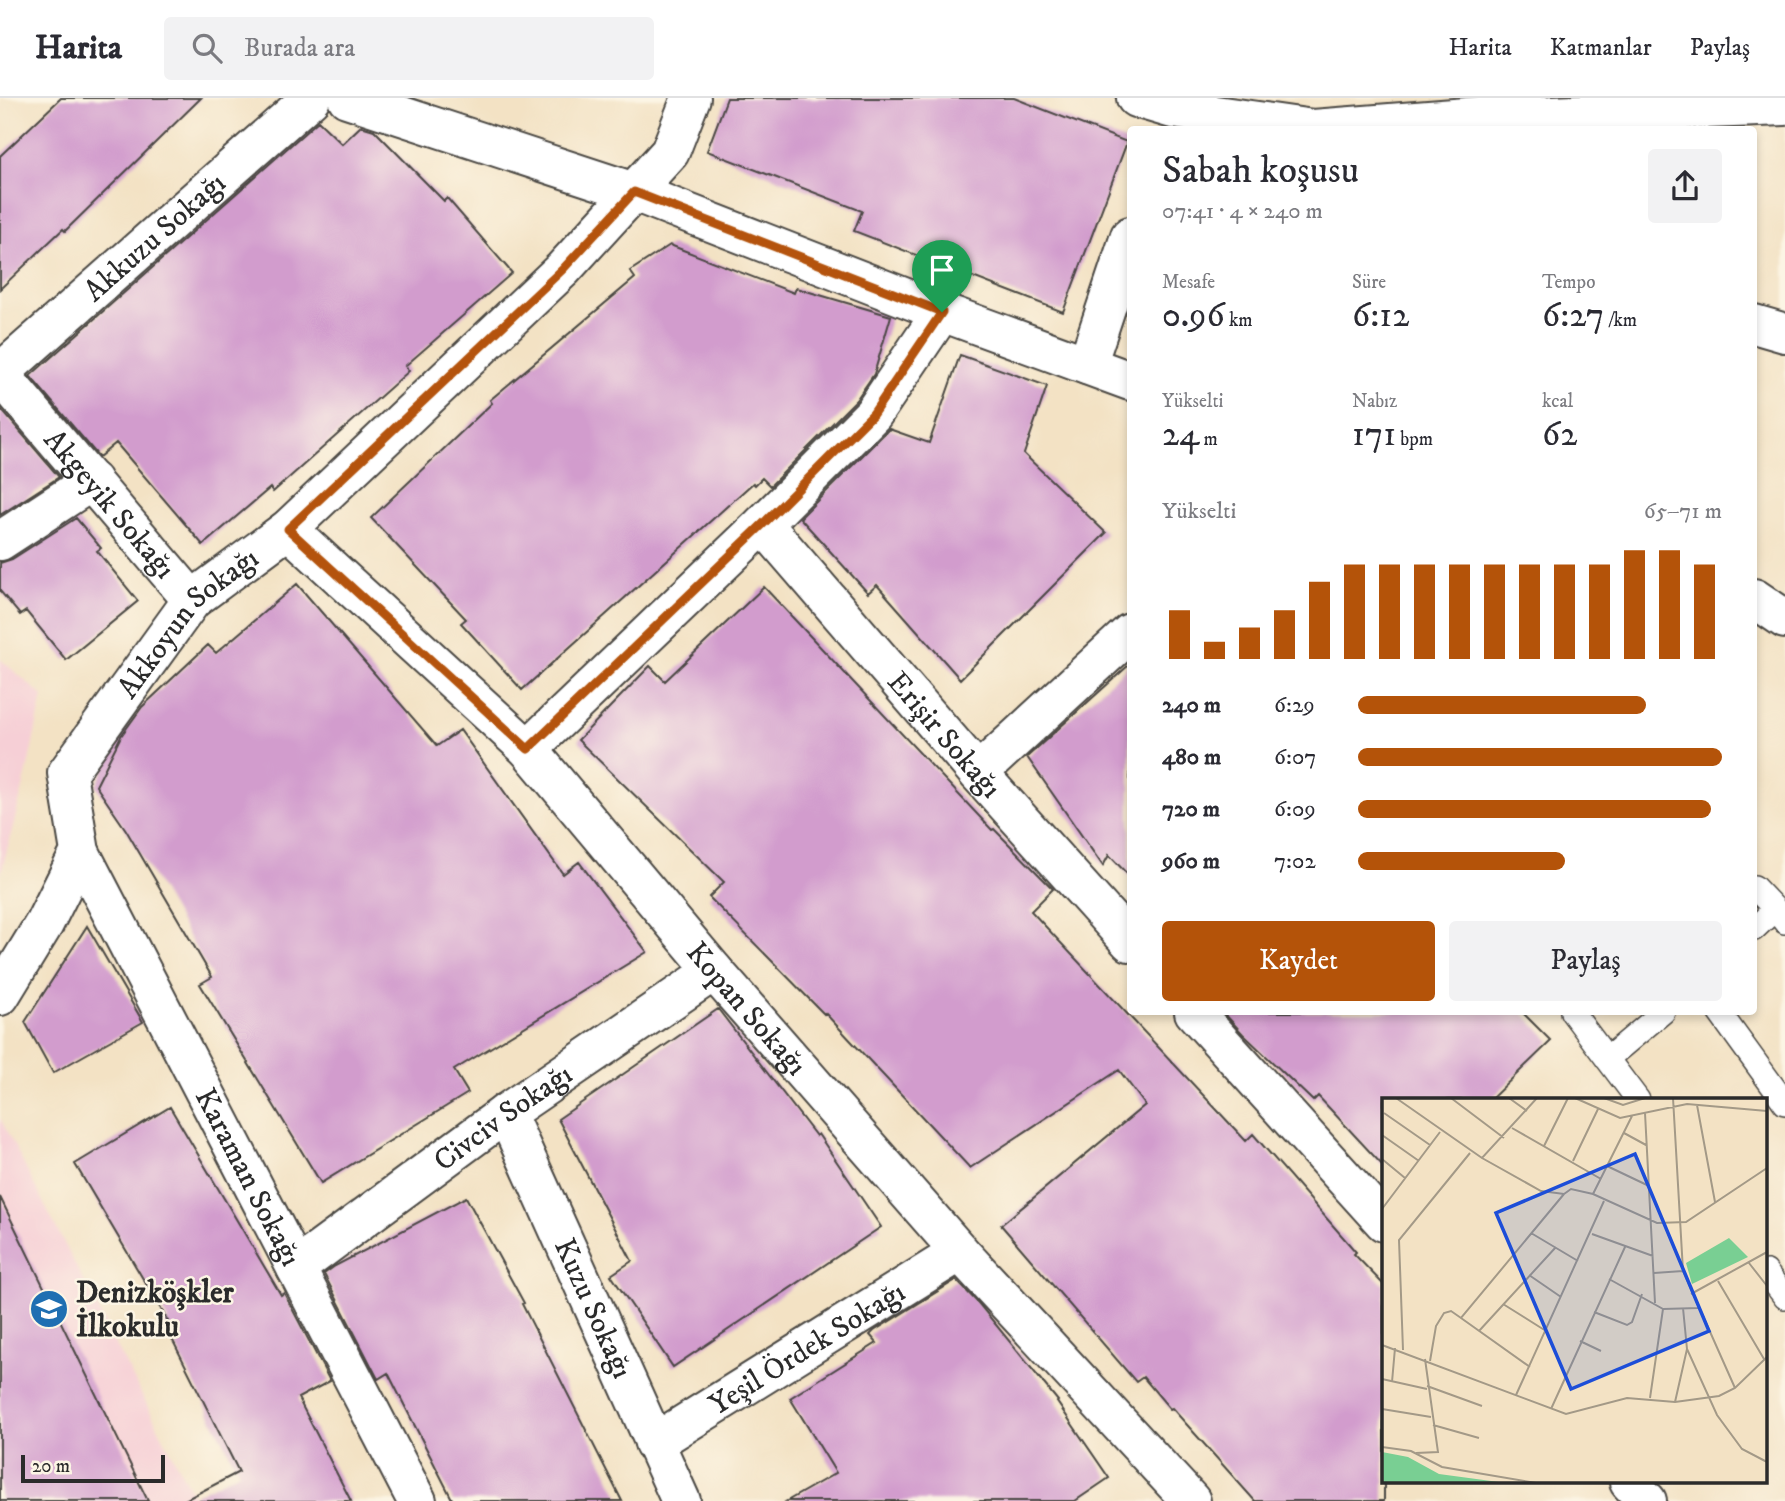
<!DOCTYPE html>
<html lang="tr">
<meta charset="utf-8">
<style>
body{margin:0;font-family:"IM FELL DW Pica",serif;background:#f2f2f3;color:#2b2b33;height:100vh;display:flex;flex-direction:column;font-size:26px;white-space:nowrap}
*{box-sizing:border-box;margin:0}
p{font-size:23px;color:#7c7c81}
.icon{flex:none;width:38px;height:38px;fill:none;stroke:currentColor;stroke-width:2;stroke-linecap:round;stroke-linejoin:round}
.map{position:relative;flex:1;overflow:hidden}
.panel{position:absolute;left:1127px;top:28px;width:630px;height:889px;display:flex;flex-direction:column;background:#fff;border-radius:7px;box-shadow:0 4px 10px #0003}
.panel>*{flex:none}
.scale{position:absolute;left:21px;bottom:18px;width:144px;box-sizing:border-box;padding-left:7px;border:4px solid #2b2b2b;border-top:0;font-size:19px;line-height:24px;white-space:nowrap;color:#2b2b2b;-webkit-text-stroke:5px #fcf5e5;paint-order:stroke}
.pin{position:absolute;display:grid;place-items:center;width:60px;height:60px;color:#fff;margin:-72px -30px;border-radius:50% 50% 50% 0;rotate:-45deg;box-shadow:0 0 7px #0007}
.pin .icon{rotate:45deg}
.round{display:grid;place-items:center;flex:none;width:74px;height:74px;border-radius:7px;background:#f2f2f3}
.headline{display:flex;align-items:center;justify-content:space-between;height:119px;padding:0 35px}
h1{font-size:38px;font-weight:600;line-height:52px}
.stats{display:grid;grid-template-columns:repeat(3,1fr);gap:10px;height:119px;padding:7px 35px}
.stats div{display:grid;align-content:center}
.stats b{font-size:35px;font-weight:600}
.stats small{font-size:19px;font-weight:400}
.stats p{font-size:19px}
.chart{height:196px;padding:14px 35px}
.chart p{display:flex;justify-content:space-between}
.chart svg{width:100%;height:126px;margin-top:7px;stroke:#b45309;stroke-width:6}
.primary-button{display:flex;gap:14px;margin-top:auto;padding:14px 35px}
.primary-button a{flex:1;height:80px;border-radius:7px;background:#b45309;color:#fff;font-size:28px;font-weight:600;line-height:80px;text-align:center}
.primary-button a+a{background:#f2f2f3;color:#2b2b33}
ul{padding:0 35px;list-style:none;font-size:23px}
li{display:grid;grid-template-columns:112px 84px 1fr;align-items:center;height:52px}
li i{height:18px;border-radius:9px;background:#b45309}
header{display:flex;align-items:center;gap:42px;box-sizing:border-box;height:98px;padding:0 35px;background:#fff;border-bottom:2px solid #e1e1e2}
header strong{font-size:33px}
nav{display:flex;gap:38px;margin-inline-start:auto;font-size:24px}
.search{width:490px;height:63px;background:#f2f2f3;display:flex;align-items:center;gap:18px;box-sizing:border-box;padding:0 24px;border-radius:7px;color:#7c7c81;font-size:26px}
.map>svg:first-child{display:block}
</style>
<header>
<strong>Harita</strong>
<div class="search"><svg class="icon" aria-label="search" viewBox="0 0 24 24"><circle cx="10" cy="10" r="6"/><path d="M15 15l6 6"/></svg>Burada ara</div>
<nav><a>Harita</a><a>Katmanlar</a><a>Paylaş</a></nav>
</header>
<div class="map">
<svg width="1785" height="1403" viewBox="0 0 1785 1403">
<rect width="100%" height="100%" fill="#fcf5e5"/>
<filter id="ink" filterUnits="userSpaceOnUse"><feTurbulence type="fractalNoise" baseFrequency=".0143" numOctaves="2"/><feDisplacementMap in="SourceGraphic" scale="14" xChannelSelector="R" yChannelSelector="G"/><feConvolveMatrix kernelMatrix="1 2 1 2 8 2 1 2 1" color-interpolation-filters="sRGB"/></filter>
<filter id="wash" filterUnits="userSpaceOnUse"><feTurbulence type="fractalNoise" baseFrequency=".00686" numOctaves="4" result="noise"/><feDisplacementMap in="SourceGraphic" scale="28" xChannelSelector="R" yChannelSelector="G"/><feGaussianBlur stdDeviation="1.57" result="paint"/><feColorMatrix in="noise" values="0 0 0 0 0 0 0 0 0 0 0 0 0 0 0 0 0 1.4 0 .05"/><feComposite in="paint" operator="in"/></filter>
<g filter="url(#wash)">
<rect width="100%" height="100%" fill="#f3e2c4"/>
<!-- built -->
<path fill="#f6cfd6" d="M0 561 43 598 26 678 0 779Z
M0 1020 196 1403H0Z"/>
<g id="blocks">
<!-- building -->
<path fill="#d29ccd" d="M61 0H201L65 133 63 131 0 191V58Z
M727 0H1014L1127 44 1063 214 854 133 862 113 707 53Z
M318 23 342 46 361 28 374 32 444 103 447 100 512 175 405 268 409 273 273 394 270 390 203 447 116 345 99 359 30 278Z
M670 147 794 195 796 190 891 218 874 276 856 302 770 388 762 380 755 387 753 385 522 592 461 525 466 521 371 420 492 305 490 302 635 180 630 173Z
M960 257 1047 288 1024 356 1106 435 960 581 877 487 868 495 800 420 889 331 929 345Z
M0 310 59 379 0 417Z
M76 420 101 450 97 453 138 503 66 562 26 513 20 517 0 493V465L12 461Z
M297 486 437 648 460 632 563 776 579 764 647 854 454 972 468 995 321 1085 200 886 212 879 126 732 96 688 121 638 142 609 208 547 216 555Z
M764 489 992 732 994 731 1053 791 1031 813 1246 1043 1253 1036 1356 1154 1354 1156 1384 1187V1403H1255L1172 1310 1170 1311 1143 1279 1136 1284 1001 1127 1145 1007 1119 972 970 1070 825 915 824 916 709 799 724 784 578 642 650 568 665 583Z
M1130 566V779L1109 757 1103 768 1027 659Z
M87 828 143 924 53 975 25 924Z
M718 911 816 1038 818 1036 881 1129 673 1269 611 1177 632 1163 558 1021Z
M1223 914H1522L1551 943 1490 1002H1384V1069L1318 998 1313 1003 1243 936Z
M170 1009 281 1197 284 1195 330 1283 298 1300 351 1403H183L239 1374 164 1225 168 1223 75 1066Z
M0 1099 148 1403H0Z
M466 1099 524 1205 522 1206 622 1403H453L388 1275 378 1281 324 1176 335 1168Z
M956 1182 979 1206 1058 1303 1057 1304 1109 1380 1075 1403H787L836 1375 790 1300 877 1245 870 1237 874 1233Z"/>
</g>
</g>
<g filter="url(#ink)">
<use href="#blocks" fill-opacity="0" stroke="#494642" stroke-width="2"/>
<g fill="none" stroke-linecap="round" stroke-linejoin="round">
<defs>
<path id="service" d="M1754 789 1775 811 1785 824
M1754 831 1775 811
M1572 914 1638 1002
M1719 914 1785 1005
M1607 961 1663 914
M1766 1174 1785 1199"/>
<g id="minor">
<path d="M347 0 634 94 942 214 1130 283"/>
<path d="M1136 0 1173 11 1313 31 1480 18 1550 17 1785 8"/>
<path d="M1754 226 1785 235"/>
<path d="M1087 267 1130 138"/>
<path id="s1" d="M0 275 311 0"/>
<path id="s2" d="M0 276 192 502"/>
<path id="s3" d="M763 426 978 675 1130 844"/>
<path id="s4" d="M288 431 528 651 714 873 960 1154 1191 1403"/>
<path d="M0 443 92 383"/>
<path d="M1754 500 1785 521"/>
<path d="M528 651 763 426 873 316 942 214"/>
<path d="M978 675 1130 535"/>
<path id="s5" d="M80 754 417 1403"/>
<path id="s6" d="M0 898 44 826 80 754 67 675 192 502 288 431 563 171 670 54 691 0"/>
<path d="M1194 914 1384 1124"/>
<path id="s7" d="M506 1015 681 1403"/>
<path id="s8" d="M296 1170 506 1015 714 873"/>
<path id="s9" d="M654 1345 960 1154"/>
<path d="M1629 1384 1647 1403"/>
</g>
</defs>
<!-- service casing -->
<use href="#service" stroke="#494642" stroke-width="26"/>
<!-- minor casing -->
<use href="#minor" stroke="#494642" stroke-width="42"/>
<!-- service -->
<use href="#service" stroke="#fff" stroke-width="23"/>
<!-- minor -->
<use href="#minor" stroke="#fff" stroke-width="38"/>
</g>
</g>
<g fill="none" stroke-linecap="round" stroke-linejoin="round" filter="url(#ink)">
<defs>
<path id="route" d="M634 94 942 214 873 316 763 426 528 651 288 431 563 171Z"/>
</defs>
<!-- route casing -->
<use href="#route" stroke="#fff" stroke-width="14"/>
<!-- route -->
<use href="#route" stroke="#b45309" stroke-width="9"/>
</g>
<!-- icons -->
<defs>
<symbol id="school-disc" viewBox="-11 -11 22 22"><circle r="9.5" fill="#1f6fb2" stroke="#fcf5e5"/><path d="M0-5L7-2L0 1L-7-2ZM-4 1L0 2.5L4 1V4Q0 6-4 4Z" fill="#fff"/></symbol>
</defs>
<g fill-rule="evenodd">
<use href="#school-disc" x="27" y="1189" width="44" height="44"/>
</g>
<g text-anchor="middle" stroke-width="5" stroke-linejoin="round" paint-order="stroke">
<!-- street labels -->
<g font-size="30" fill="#2b2b2b" stroke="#fcf5e5">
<text dy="10" stroke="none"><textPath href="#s1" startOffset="206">Akkuzu Sokağı</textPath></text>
<text dy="10" stroke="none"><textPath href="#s2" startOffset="170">Akgeyik Sokağı</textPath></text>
<text dy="10" stroke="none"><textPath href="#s6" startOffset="439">Akkoyun Sokağı</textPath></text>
<text dy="10" stroke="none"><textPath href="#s3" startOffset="278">Erişir Sokağı</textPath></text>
<text dy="10" stroke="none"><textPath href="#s4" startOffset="665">Kopan Sokağı</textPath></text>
<text dy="10" stroke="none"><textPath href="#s8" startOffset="256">Civciv Sokağı</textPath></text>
<text dy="10" stroke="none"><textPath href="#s5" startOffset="366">Karaman Sokağı</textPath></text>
<text dy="10" stroke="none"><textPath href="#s7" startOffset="214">Kuzu Sokağı</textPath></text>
<text dy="10" stroke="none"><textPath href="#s9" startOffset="180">Yeşil Ördek Sokağı</textPath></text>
</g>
<!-- poi labels -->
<g font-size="30" font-weight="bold" fill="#2b2b2b" stroke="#fcf5e5" text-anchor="start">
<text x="76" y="1204">Denizköşkler<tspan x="76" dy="34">İlkokulu</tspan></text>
</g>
</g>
<!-- overview -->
<g transform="translate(1382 1000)">
<rect width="385" height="385" fill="#f3e2c4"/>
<path d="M347 140 366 159 310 186 304 165ZM0 354 26 359 57 376 124 385H0Z" fill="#79cf93"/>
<path fill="none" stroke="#a39987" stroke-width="2" d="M14 0 100 60 155 0M69 0 122 40M127 0 145 13M193 0 238 20 305 6 385 13M222 0 241 7 263 0M291 0 301 173 353 290M315 7 333 104M2 15 48 47M263 15 273 205M130 30 219 81M242 35 264 47M0 37 37 63M162 48 186 0M100 60 159 93 182 96 189 91 211 96 275 125 304 124 385 70M0 61 23 80M191 63 216 11M225 68 267 88M211 96 250 18M0 111 58 34M149 135 196 163M210 136 271 158M367 165 385 188M272 175 301 173M147 177 179 199M227 181 281 211 268 300M336 183 382 261M309 196 385 154M121 206 164 233M301 210 305 251 335 317 360 351 385 364M281 211 316 210M212 214 245 227 250 224 260 196M79 220 148 269M97 233 174 149M198 243 219 253M0 247 184 316 245 300 293 304 337 298 353 290 385 259M21 252 17 142 88 55M48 263 54 228 62 215 69 213 79 220 182 96M0 281 45 291M10 284 13 250M45 288 100 308M134 297 222 103M293 304 305 251M0 311 49 319M169 311 243 149M51 327 97 340M0 349 29 353 60 369 154 385M34 355 56 354 43 261"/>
<path fill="#1d4ed8" fill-opacity="0.15" stroke="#1d4ed8" stroke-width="3.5" d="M253 56 327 233 189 291 114 115Z"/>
<rect width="385" height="385" fill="none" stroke="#2b2b2b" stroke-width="3.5"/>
</g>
</svg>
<div class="scale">20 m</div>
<div class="pin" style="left:942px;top:214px;background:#1e9e55"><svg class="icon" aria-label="arrive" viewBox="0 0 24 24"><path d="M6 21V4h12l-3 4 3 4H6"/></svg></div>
<section class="panel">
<div class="headline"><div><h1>Sabah koşusu</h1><p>07:41 · 4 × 240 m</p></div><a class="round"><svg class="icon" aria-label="share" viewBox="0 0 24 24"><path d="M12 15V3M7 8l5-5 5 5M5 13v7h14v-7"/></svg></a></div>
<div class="stats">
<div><p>Mesafe</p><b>0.96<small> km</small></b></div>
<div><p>Süre</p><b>6:12</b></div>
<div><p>Tempo</p><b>6:27<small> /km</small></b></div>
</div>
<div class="stats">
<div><p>Yükselti</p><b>24<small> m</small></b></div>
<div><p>Nabız</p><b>171<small> bpm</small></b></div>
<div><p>kcal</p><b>62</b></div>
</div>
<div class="chart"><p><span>Yükselti</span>65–71 m</p>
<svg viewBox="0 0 160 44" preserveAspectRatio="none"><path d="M5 44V27M15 44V38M25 44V33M35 44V27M45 44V17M55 44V11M65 44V11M75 44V11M85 44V11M95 44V11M105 44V11M115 44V11M125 44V11M135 44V6M145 44V6M155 44V11"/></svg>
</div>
<ul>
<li><b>240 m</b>6:29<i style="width:79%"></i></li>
<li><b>480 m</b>6:07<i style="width:100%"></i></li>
<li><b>720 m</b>6:09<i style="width:97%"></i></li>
<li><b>960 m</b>7:02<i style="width:57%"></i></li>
</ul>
<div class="primary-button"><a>Kaydet</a><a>Paylaş</a></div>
</section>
</div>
